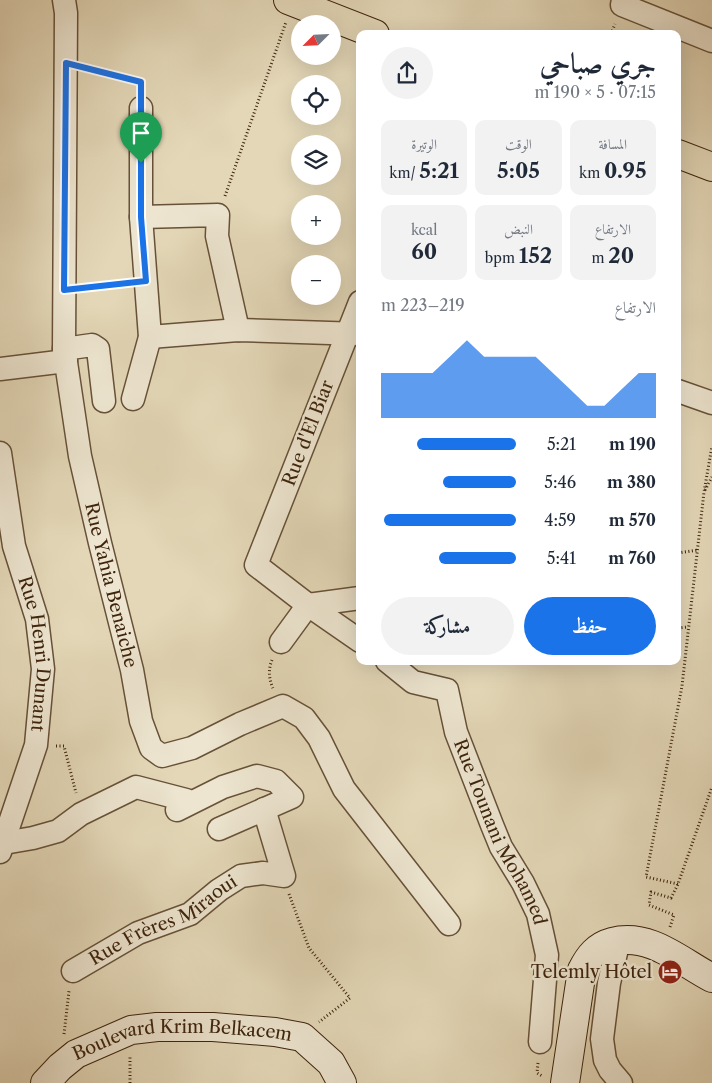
<!DOCTYPE html>
<html lang="ar">
<meta charset="utf-8">
<style>
body{margin:0;font-family:"Libre Caslon Text",Amiri,serif;background:#f2f2f3;color:#1f2937;direction:rtl;height:100vh;display:flex;flex-direction:column;font-size:19px;white-space:nowrap}
*{box-sizing:border-box;margin:0}
p{font-size:16px;color:#747a83}
.icon{flex:none;width:28px;height:28px;fill:none;stroke:currentColor;stroke-width:2;stroke-linecap:round;stroke-linejoin:round}
.map{position:relative;flex:1;overflow:hidden;direction:ltr}
.sheet{position:absolute;left:356px;top:30px;width:325px;height:635px;display:flex;flex-direction:column;background:#fff;border-radius:10px;box-shadow:0 5px 20px #0002;direction:rtl}
.sheet>*{flex:none}
.needle{width:32px;rotate:246deg}
.controls{position:absolute;left:291px;top:15px;display:grid;gap:10px}
.controls a{display:grid;place-items:center;width:50px;height:50px;border-radius:50%;background:#fff;box-shadow:0 5px 20px #0002;font-size:25px}
.pin{position:absolute;display:grid;place-items:center;width:42px;height:42px;color:#fff;margin:-51px -21px;border-radius:50% 50% 50% 0;rotate:-45deg;box-shadow:0 0 5px #0007}
.pin .icon{rotate:45deg}
.round{display:grid;place-items:center;flex:none;width:52px;height:52px;border-radius:26px;background:#f2f2f3}
.summary{display:flex;align-items:center;justify-content:space-between;height:85px;padding:0 25px}
h1{font-size:28px;font-weight:700;line-height:38px}
.figures{display:grid;grid-template-columns:repeat(3,1fr);gap:8px;height:85px;padding:5px 25px}
.figures div{display:grid;align-content:center;border-radius:10px;background:#f2f2f3;text-align:center}
.figures b{font-size:21px;font-weight:700}
.figures small{font-size:14px;font-weight:400}
.figures p{font-size:14px}
.chart{height:140px;padding:10px 25px}
.chart p{display:flex;justify-content:space-between}
.chart svg{width:100%;height:90px;margin-top:5px;fill:#1a73e8;opacity:.7}
.primary-button{display:flex;gap:10px;margin-top:auto;padding:10px 25px}
.primary-button a{flex:1;height:58px;border-radius:30px;background:#1a73e8;color:#fff;font-size:20px;font-weight:700;line-height:58px;text-align:center}
.primary-button a+a{background:#f2f2f3;color:#1f2937}
ul{padding:0 25px;list-style:none;font-size:16px}
li{display:grid;grid-template-columns:80px 60px 1fr;align-items:center;height:38px}
li i{height:12px;border-radius:6px;background:#1a73e8}
.map>svg:first-child{display:block}
</style>
<div class="map">
<svg width="712" height="1083" viewBox="0 0 712 1083">
<rect width="100%" height="100%" fill="#e3d7b7"/>
<filter id="stains"><feTurbulence type="fractalNoise" baseFrequency=".004" numOctaves="4"/><feColorMatrix values="0 0 0 0 .2 0 0 0 0 .09 0 0 0 0 .02 0 0 0 .5 -.17"/></filter>
<radialGradient id="worn" r=".72"><stop offset=".6" stop-color="#630" stop-opacity="0"/><stop offset="1" stop-color="#630" stop-opacity=".3"/></radialGradient>
<g fill="none" stroke-linecap="round" stroke-linejoin="round">
<defs>
<g id="street">
<path id="s1" d="M64 0 66 13 64 349 80 456 100 543 132 670 141 721 151 748 162 756 192 748 240 724 283 706 304 718 319 738 344 789 449 924"/>
<path d="M623 0 622 5 712 41"/>
<path d="M141 217 218 215 217 236 238 330"/>
<path d="M360 302 256 565 308 605 360 641"/>
<path d="M150 337 238 330 360 334"/>
<path d="M64 349 92 345 98 349 104 401"/>
<path d="M0 369 66 361"/>
<path d="M678 391 712 403"/>
<path d="M133 399 150 337 141 217V108"/>
<path id="s2" d="M0 453 14 546 37 619 43 669 36 745 0 852"/>
<path d="M281 642 308 605 360 598"/>
<path id="s3" d="M387 661 413 682 447 690 456 732 492 825 501 847 523 883 538 914 547 955 540 1042"/>
<path d="M177 810 223 787 257 776 276 781 292 797 219 829"/>
<path d="M4 843 33 838 58 831 81 814 136 787 186 800"/>
<path d="M619 940 609 983 602 1039 605 1060 610 1070 621 1083"/>
<path id="s4" d="M73 971 138 933 190 914 219 890 241 876 263 873 284 876 264 809"/>
</g>
<g id="secondary">
<path id="s5" d="M45 1083 60 1067 76 1054 131 1030 157 1027H213L275 1032 302 1037 331 1063 342 1083"/>
<path d="M565 1083 582 970C589 956 597 946 612 942 650 932 681 962 712 978"/>
</g>
<path id="primary" d="M288 0 375 34
M678 154 712 167"/>
</defs>
<!-- street casing -->
<use href="#street" stroke="#675138" stroke-width="25"/>
<!-- secondary casing -->
<use href="#secondary" stroke="#3e240d" stroke-width="30"/>
<!-- primary casing -->
<use href="#primary" stroke="#3e240d" stroke-width="30"/>
<!-- path -->
<path stroke="#3e240d" stroke-width="3" stroke-dasharray="1 2.5" stroke-linecap="butt" d="M611 34 615 24
M86 68 141 82V89
M225 196 286 22
M85 288 126 283
M705 490 712 477
M678 553 698 550
M678 628 688 627
M272 660C268 669 269 680 273 688
M56 746H64L76 793
M678 884 646 877 682 686 704 492 712 446
M289 894 309 948 350 998 319 1022
M670 927 674 915 649 905 651 892 671 898 678 884 712 787
M64 1034 69 991
M538 1063 537 1073 542 1076
M130 1083V1055"/>
<!-- street -->
<use href="#street" stroke="#ede5d0" stroke-width="22"/>
<!-- secondary -->
<use href="#secondary" stroke="#ede5d0" stroke-width="28"/>
<!-- primary -->
<use href="#primary" stroke="#e3d7b7" stroke-width="28"/>
</g>
<g fill="none" stroke-linecap="round" stroke-linejoin="round">
<defs>
<path id="route" d="M66 63 141 82V217L146 281 64 290Z"/>
</defs>
<!-- route casing -->
<use href="#route" stroke="#fff" stroke-width="10"/>
<!-- route -->
<use href="#route" stroke="#1a73e8" stroke-width="6"/>
</g>
<!-- icons -->
<defs>
<symbol id="hotel-disc" viewBox="-11 -11 22 22"><circle r="9.5" fill="#8f2418" stroke="#ede5d0"/><path d="M-6-4.5h1.5V1H6V5H4.5V3h-9V5H-6ZM-4 0a1.8 1.8 0 1 1 3.6 0ZM.5 0V-2.5h3Q6-2.5 6 0Z" fill="#fff"/></symbol>
</defs>
<g fill-rule="evenodd">
<use href="#hotel-disc" x="656" y="958" width="28" height="28"/>
</g>
<g text-anchor="middle" stroke-width="5" stroke-linejoin="round" paint-order="stroke">
<!-- street labels -->
<g font-size="18" fill="#3e240d" stroke="#ede5d0">
<text transform="translate(308 433) rotate(-69)" y="6">Rue d'El Biar</text>
<text dy="6" stroke="none"><textPath href="#s1" startOffset="590">Rue Yahia Benaiche</textPath></text>
<text dy="6" stroke="none"><textPath href="#s2" startOffset="205">Rue Henri Dunant</textPath></text>
<text dy="6" stroke="none"><textPath href="#s3" startOffset="221">Rue Tounani Mohamed</textPath></text>
<text dy="6" stroke="none"><textPath href="#s4" startOffset="104">Rue Frères Miraoui</textPath></text>
<text dy="6" stroke="none"><textPath href="#s5" startOffset="152">Boulevard Krim Belkacem</textPath></text>
</g>
<!-- poi labels -->
<g font-size="18" fill="#3e240d" stroke="#ede5d0" text-anchor="end">
<text x="652" y="978">Telemly Hôtel</text>
</g>
</g>
<rect width="100%" height="100%" filter="url(#stains)"/>
<rect width="100%" height="100%" fill="url(#worn)"/>
</svg>
<div class="controls">
<a><svg class="needle" viewBox="-14 -14 28 28"><path d="M0-13l5 13h-10z" fill="#e53935"/><path d="M0 13l5-13h-10z" fill="#747a83"/></svg></a>
<a><svg class="icon" aria-label="locate" viewBox="0 0 24 24"><circle cx="12" cy="12" r="6"/><path d="M12 2v4M12 18v4M2 12h4M18 12h4"/></svg></a>
<a><svg class="icon" aria-label="layers" viewBox="0 0 24 24"><path d="M12 4l9 5-9 5-9-5zM3 14l9 5 9-5"/></svg></a>
<a>+</a>
<a>−</a>
</div>
<div class="pin" style="left:141px;top:163px;background:#1e9e55"><svg class="icon" aria-label="arrive" viewBox="0 0 24 24"><path d="M6 21V4h12l-3 4 3 4H6"/></svg></div>
<section class="sheet">
<div class="summary"><div><h1>جري صباحي</h1><p>07:15 · 5 × 190 m</p></div><a class="round"><svg class="icon" aria-label="share" viewBox="0 0 24 24"><path d="M12 15V3M7 8l5-5 5 5M5 13v7h14v-7"/></svg></a></div>
<div class="figures">
<div><p>المسافة</p><b>0.95<small> km</small></b></div>
<div><p>الوقت</p><b>5:05</b></div>
<div><p>الوتيرة</p><b>5:21<small> /km</small></b></div>
</div>
<div class="figures">
<div><p>الارتفاع</p><b>20<small> m</small></b></div>
<div><p>النبض</p><b>152<small> bpm</small></b></div>
<div><p>kcal</p><b>60</b></div>
</div>
<div class="chart"><p><span>الارتفاع</span>219–223 m</p>
<svg viewBox="0 0 160 44" preserveAspectRatio="none"><path d="M0 44V22L10 22L20 22L30 22L40 14L50 6L60 14L70 14L80 14L90 14L100 22L110 30L120 38L130 38L140 30L150 22L160 22V44z"/></svg>
</div>
<ul>
<li><b>190 m</b>5:21<i style="width:73%"></i></li>
<li><b>380 m</b>5:46<i style="width:54%"></i></li>
<li><b>570 m</b>4:59<i style="width:98%"></i></li>
<li><b>760 m</b>5:41<i style="width:57%"></i></li>
</ul>
<div class="primary-button"><a>حفظ</a><a>مشاركة</a></div>
</section>
</div>
